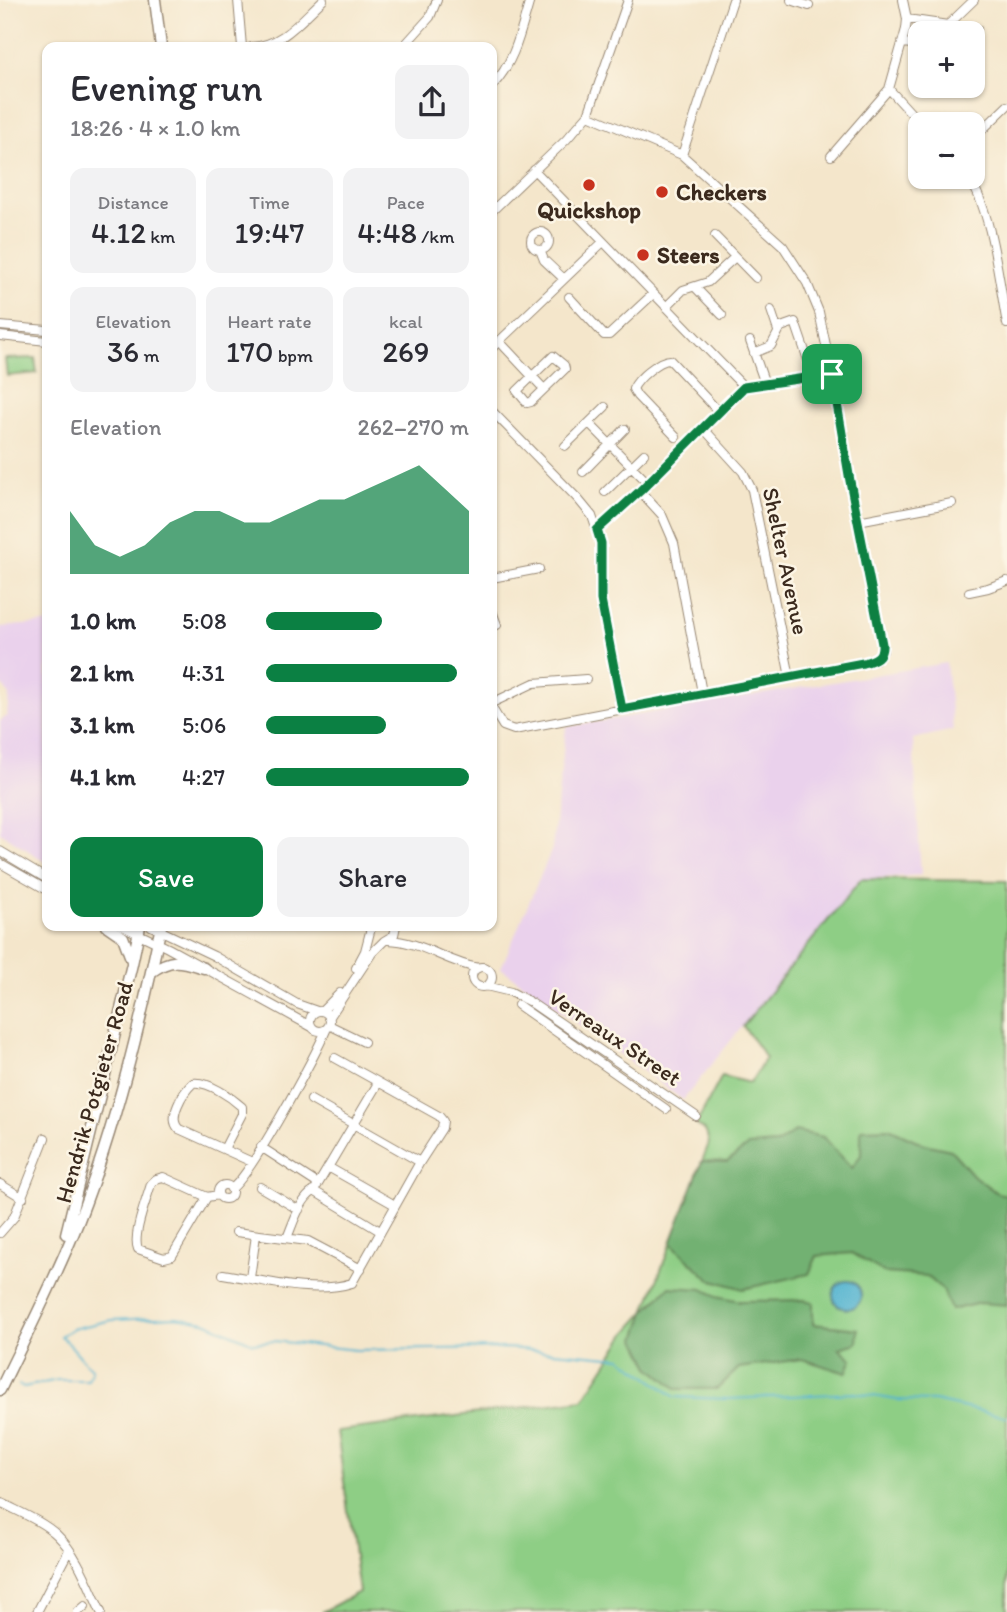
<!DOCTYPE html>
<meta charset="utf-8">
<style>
body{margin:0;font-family:Itim,sans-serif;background:#f2f2f3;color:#2b2b33;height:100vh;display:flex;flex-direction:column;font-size:26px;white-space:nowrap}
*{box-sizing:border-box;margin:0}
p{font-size:23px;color:#7c7c81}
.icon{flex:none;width:38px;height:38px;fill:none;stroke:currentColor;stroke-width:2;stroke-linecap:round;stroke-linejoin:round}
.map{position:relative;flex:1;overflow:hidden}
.sheet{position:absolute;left:42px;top:42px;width:455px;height:889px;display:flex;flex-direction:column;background:#fff;border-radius:14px;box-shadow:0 2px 5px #0004}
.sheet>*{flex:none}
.tools{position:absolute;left:908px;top:21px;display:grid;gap:14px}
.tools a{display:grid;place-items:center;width:77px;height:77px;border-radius:14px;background:#fff;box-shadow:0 2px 5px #0004;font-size:35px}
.pin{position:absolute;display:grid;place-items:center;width:60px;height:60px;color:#fff;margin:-30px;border-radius:14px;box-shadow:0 4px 10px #0006}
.round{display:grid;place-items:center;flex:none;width:74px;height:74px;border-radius:14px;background:#f2f2f3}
.overview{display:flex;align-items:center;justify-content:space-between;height:119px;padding:0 28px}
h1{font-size:38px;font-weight:600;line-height:52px}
.metrics{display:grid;grid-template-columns:repeat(3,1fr);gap:10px;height:119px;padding:7px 28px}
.metrics div{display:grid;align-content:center;border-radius:14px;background:#f2f2f3;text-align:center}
.metrics b{font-size:30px;font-weight:600}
.metrics small{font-size:19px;font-weight:400}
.metrics p{font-size:19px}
.chart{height:196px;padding:14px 28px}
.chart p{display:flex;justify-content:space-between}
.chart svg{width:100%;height:126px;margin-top:7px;fill:#0b8043;opacity:.7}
.cta{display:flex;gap:14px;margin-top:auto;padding:14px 28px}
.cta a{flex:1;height:80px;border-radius:14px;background:#0b8043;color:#fff;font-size:28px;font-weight:600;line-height:80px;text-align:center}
.cta a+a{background:#f2f2f3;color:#2b2b33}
ul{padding:0 28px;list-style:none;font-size:23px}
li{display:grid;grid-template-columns:112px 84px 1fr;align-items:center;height:52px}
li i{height:18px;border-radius:9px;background:#0b8043}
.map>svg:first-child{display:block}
</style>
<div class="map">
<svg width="1007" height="1612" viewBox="0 0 1007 1612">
<rect width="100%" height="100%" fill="#fcf5e5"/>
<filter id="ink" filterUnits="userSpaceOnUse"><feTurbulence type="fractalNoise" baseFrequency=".0143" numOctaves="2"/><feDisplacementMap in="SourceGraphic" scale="14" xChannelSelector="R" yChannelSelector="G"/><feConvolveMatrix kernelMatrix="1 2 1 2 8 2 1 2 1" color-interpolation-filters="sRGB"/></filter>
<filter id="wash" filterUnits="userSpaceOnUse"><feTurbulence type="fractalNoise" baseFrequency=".00686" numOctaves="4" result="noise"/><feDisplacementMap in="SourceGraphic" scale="28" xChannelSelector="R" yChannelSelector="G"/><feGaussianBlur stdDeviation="1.57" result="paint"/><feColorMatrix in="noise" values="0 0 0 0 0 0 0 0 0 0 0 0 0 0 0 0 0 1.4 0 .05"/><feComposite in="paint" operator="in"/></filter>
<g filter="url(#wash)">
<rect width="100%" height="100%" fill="#f4e6cb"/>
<!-- built -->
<path fill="#ead1ec" d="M47 623V863L0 832V721L7 716 9 694 0 682V627Z
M946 663 953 730 913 739 921 875 861 879 683 1100 501 968 552 849 566 727Z"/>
<!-- green -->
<path fill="#8ece85" stroke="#647c52" stroke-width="2" d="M35 358 37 373 7 376 5 359Z
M861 879 1007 881V1612H322L359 1592 337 1431 583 1400 627 1332 645 1312 709 1143 706 1132 696 1124 722 1076 750 1083 766 1058 743 1026Z"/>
<!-- forest -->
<path fill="#72b172" stroke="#566e48" stroke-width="2" d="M889 1128 924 1144 951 1150 974 1176 997 1193 1007 1195V1305L980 1303 951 1310 943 1290 927 1276 885 1273 852 1253 817 1256 809 1274 743 1289 709 1279 671 1243 702 1161 727 1162 748 1146 777 1144 795 1131 823 1137 852 1168 861 1155V1129Z
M669 1287 703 1289 717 1296 741 1301 804 1300 813 1302V1324L858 1329 857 1343 839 1348 852 1359 846 1373 802 1359 739 1368 717 1389H677L650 1367 636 1339 645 1312Z"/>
<!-- water -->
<path fill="#51b3d0" stroke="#466e77" stroke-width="2" d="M833 1295a14 14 0 1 1 28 0a14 14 0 1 1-28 0Z"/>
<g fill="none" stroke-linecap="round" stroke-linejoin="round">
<!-- stream -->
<path stroke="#51b3d0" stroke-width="2" d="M19 1385 24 1387 58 1380H88L92 1369C80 1359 73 1345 60 1336L72 1329 112 1320 176 1317 205 1322 253 1343 274 1341 356 1350 508 1348 621 1358 675 1397 728 1399 855 1393 897 1400 934 1401 1007 1417"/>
</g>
</g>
<g filter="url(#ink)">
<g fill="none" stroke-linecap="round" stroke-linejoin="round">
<defs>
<path id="minor" d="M238 0 242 47
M791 0 809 6
M907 19 948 25 974 0
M973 34 977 29
M903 43 920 45
M251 47C283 45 300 21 323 0
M403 47 430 17 437 0
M492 86C515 62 521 30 530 0
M889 89 921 124
M973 139 1007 106
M682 155 733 0
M831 156 889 89 906 29 907 19 903 0
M534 170 744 387
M968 177C992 209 999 283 1007 324
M492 211 566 140 588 115 628 0
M531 241a9 9 0 1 1 18 0a9 9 0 1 1-18 0Z
M715 236 756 278
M540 250 544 260 564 279
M695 287 722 315
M569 297 604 335H609L653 294
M666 307 683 290 708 282 735 257
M771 310 778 331
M0 326 47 330
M0 336 47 341
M499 341 544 389
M750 341 765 384
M492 348 603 242
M754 353 771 346 781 327 795 322 809 363
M553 356 564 365 565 369 531 402 527 403 517 391Z
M492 411 578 499 592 516 601 543V600L622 709
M589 423 648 483
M704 429 743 472 752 490 790 677
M676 437 637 396 633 389C638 378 659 360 670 360L719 412
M565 446 605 407
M583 472 625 429
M640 491 662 515 674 543 702 693
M605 492 644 454
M858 521 952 503
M598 530 640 491 744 387 832 374
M492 578 539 569
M969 592 988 588 1007 581
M492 611 497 625
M492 703 534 683 586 679
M492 708 503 726 514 730 863 663 875 660 883 651 850 481 832 374 819 312 807 283 783 246 682 155 588 115
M0 851 47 879
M0 863 47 890
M122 926 168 948 312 1027
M151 926 214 956 297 1004 317 1011
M388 940C421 941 446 962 478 968
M472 977a10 10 0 1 1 20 0a10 10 0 1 1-20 0Z
M356 968 365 951 371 928
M486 986 511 992 530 1002 696 1116
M518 1005 666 1109
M310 1021a10 10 0 1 1 20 0a10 10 0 1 1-20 0Z
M322 1011 340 993
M329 1018 372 953 384 941 394 935 396 926
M329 1025 364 1042
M311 1100 420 1162
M261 1147 318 1184
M224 1149 242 1114V1107C231 1097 208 1081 193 1083 183 1092 167 1118 179 1129L252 1162
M328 1167 395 1205
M0 1184 23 1198
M218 1192a7 7 0 1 1 14 0a7 7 0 1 1-14 0Z
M260 1187 299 1210
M231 1189C250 1177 316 1054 327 1028
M314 1191 380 1231
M207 1197 172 1256 164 1258 138 1249C132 1235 147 1199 151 1184L156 1179 163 1177 207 1197 218 1195
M236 1232 308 1241 361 1269
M0 1233 14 1217 45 1138
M287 1238C293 1224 300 1199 314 1191L378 1083
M223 1274C261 1280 314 1295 352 1283L420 1162 442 1128 443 1121 439 1116 335 1058
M250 1278 256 1235
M0 1502C19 1512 42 1521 57 1535 78 1555 89 1587 101 1612
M37 1612 69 1550
M78 1612 85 1606"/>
<path id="major" d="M155 0 161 47
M107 926 123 937 132 961
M151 972C173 957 180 961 204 968
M66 1234 132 964 140 926
M0 1390C27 1334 56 1278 79 1220 116 1125 140 1025 161 926"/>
</defs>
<!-- minor casing -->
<use href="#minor" stroke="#988874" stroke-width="10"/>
<!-- major casing -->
<use href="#major" stroke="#988874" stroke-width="13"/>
<!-- minor -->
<use href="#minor" stroke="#fff" stroke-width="8"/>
<!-- major -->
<use href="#major" stroke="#fff" stroke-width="10"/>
</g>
</g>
<g fill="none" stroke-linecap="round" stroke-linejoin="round" filter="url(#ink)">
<defs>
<path id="route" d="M832 374 850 481 882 644C883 657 875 660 863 663L622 709 601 600V543L597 530 640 491 744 387Z"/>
</defs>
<!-- route casing -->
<use href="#route" stroke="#fff" stroke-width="14"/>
<!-- route -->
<use href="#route" stroke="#0b8043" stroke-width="9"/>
</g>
<!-- markers -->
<g fill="#c8321e" stroke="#fcf5e5" stroke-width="2.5">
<circle cx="589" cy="185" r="7"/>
<circle cx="662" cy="192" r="7"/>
<circle cx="643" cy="255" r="7"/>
</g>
<g text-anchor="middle" stroke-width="5" stroke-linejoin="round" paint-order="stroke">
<!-- poi labels -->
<g font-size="23" font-weight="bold" fill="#3b2a1e" stroke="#fcf5e5" text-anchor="start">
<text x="676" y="200">Checkers</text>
<text x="589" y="218" text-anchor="middle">Quickshop</text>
<text x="657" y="263">Steers</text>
</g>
<!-- street labels -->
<g font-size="23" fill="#3b2a1e" stroke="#fcf5e5">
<text transform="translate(786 561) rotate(78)" y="8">Shelter Avenue</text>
<text transform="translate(615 1037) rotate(34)" y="8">Verreaux Street</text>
<text transform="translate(94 1092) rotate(-74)" y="8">Hendrik Potgieter Road</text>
</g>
</g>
</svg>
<div class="tools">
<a>+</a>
<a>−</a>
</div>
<div class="pin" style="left:832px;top:374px;background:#1e9e55"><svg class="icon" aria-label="arrive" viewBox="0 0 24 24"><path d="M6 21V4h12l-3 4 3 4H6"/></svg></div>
<section class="sheet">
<div class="overview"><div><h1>Evening run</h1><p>18:26 · 4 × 1.0 km</p></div><a class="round"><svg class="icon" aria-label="share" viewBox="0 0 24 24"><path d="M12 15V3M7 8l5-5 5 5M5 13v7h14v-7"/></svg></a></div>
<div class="metrics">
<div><p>Distance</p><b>4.12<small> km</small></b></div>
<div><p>Time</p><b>19:47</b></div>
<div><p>Pace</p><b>4:48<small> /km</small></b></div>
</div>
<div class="metrics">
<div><p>Elevation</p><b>36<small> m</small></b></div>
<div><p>Heart rate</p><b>170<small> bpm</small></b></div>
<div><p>kcal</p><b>269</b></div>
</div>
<div class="chart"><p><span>Elevation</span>262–270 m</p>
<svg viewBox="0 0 160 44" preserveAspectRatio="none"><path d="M0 44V22L10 34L20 38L30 34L40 26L50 22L60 22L70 26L80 26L90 22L100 18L110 18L120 14L130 10L140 6L150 14L160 22V44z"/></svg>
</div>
<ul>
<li><b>1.0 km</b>5:08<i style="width:57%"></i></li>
<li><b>2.1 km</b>4:31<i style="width:94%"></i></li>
<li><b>3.1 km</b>5:06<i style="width:59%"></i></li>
<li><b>4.1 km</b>4:27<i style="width:100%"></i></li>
</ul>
<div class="cta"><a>Save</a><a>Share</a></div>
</section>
</div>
